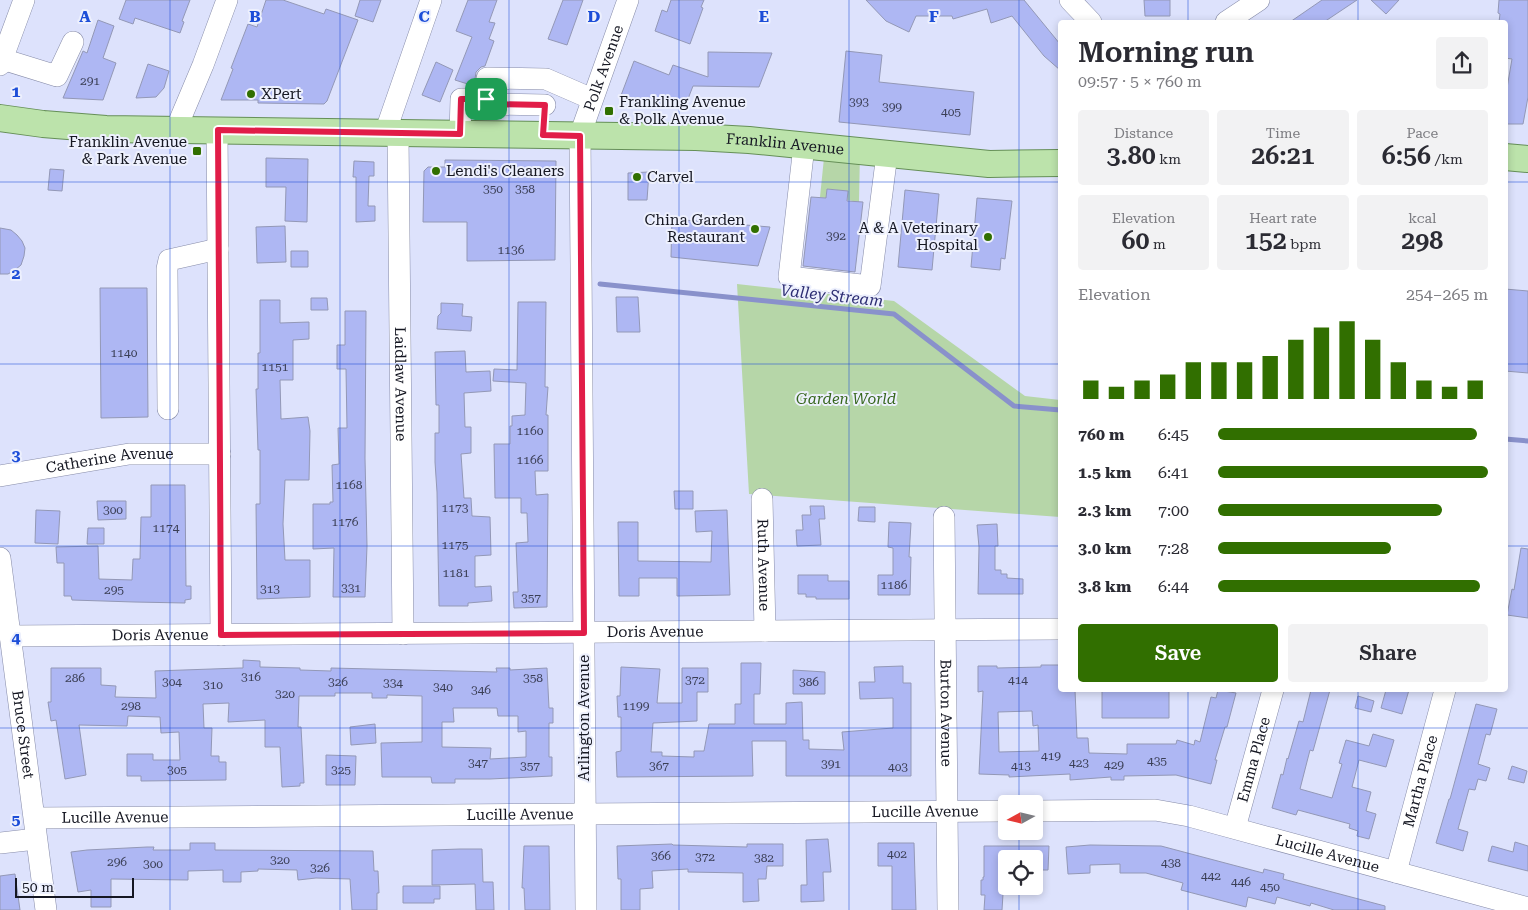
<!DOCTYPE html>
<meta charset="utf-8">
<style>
body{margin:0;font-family:"Roboto Serif",serif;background:#f2f2f3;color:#2b2b33;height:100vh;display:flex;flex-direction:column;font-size:19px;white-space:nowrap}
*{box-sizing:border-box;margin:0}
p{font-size:16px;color:#7c7c81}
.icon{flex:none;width:28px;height:28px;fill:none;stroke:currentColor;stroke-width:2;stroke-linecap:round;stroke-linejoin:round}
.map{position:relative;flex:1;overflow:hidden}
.side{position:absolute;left:1058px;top:20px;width:450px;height:672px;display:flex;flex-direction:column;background:#fff;border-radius:5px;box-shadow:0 2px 8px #0003}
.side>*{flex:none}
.needle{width:32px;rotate:262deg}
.tools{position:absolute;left:998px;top:795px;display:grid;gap:10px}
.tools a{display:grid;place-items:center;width:45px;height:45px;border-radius:5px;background:#fff;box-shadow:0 2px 8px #0003;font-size:25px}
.scale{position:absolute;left:15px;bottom:12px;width:119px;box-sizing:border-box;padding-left:5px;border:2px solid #151722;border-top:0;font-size:14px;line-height:18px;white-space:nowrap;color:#151722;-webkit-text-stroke:4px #edf0fd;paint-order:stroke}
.pin{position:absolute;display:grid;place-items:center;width:42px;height:42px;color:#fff;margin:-21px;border-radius:10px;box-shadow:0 2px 8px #0006}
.round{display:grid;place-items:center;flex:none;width:52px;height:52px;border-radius:5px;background:#f2f2f3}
.headline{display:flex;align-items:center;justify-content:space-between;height:85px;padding:0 20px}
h1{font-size:28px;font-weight:600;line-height:38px}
.stats{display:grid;grid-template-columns:repeat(3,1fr);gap:8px;height:85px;padding:5px 20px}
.stats div{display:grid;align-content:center;border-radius:5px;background:#f2f2f3;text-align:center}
.stats b{font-size:25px;font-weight:600}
.stats small{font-size:14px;font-weight:400}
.stats p{font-size:14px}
.chart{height:140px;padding:10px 20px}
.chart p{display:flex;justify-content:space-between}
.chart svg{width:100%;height:90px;margin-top:5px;stroke:#316f00;stroke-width:6}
.cta{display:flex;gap:10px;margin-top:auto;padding:10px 20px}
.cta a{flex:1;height:58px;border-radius:5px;background:#316f00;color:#fff;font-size:20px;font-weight:600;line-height:58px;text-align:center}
.cta a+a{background:#f2f2f3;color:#2b2b33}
ul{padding:0 20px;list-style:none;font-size:16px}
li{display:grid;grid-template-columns:80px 60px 1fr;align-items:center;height:38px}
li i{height:12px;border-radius:6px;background:#316f00}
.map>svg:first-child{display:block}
</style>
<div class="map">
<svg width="1528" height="910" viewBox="0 0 1528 910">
<rect width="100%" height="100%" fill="#dde2fc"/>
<!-- green -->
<path fill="#b6d6a8" d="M825 148 860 151 859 202 847 200 848 191 827 189 826 198 820 197Z
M737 284 894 301 1025 396 1060 400V517L749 494Z"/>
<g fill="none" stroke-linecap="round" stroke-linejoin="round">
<!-- stream -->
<path stroke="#8991cb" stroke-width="5" d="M600 284 894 314 1014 406 1060 410
M1505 439 1528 441"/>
</g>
<!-- building -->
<path fill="#aeb7f3" stroke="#9398b6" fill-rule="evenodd" d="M126 0H190L182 21 184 22 180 33 135 18 133 24 119 19Z
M266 0H283L324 14 326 9 358 20 327 101 324 104 258 103V100H221L233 69 231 68 248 24 257 27Z
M360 0H381L373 22 355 16Z
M468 0H497L489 22 495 23 489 39 494 41 485 66 481 67 476 72 474 86 455 80 472 37 456 31Z
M563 0H583L567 45 548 39Z
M671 0H704L701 7 703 8 690 44 655 31 662 10 667 12Z
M866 0H1024L1060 44V70L1044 56 1012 16 991 23 987 9 953 19 952 16H916L909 32 886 21Z
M1144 0H1170V16H1145Z
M1322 0H1357L1324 22H1290Z
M1371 0H1399L1386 14Z
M1499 0H1528V97L1523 124H1505V88H1507L1512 59 1505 58V22H1499L1500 14 1498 13Z
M98 20 114 26 103 58 116 63 103 100 63 98 83 51 87 53Z
M846 51 882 55 879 82 974 92 970 135 839 122Z
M708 52 772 53 759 87 693 86 686 104H637L620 98 634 61 669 75 673 65 708 77Z
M436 62 453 70 440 102 422 95Z
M148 64 169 71 164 88 156 97 136 98Z
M266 158 308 159 307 222 285 221 286 187H266Z
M445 160 556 161 555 260 467 261V222H423L424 171 428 167H445Z
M354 161 374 162V176H369L368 206H375V221L356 222V177H353Z
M50 169 64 170 62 191 48 190Z
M649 172 647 200H628V173Z
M827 189 848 191 847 201 863 202 855 272 803 266 811 197 826 198Z
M905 190 939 194 932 270 898 267Z
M977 198 1012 201 1005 259 1001 258 1000 270 971 267Z
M672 219 770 227 758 266 671 257Z
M285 226 286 262 257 263 256 227Z
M0 228 11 230 17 235 22 241 25 248 24 256 21 265 15 270 8 274H0Z
M291 251H308V267H291Z
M100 288H147L148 417 101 418Z
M1505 289 1528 291V373L1505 371Z
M616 297H638L640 332H617Z
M311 298H327L328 310H311Z
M260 300H280V323L309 322V339L293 340V380H280L281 419 308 417 310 431 309 480H285L283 524 285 560H310V597L257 599 256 504H260V450H258L256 389H258V353H260Z
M518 302H546L545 387H548L546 415H548V471H535L536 495 548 494 547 607 514 608 513 592H518L516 543 528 542 527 513H521V498H495L494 444H510V426H512V416L525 415 526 383 493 381 494 369 517 370Z
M441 303 463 304 462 316 472 317 471 331 437 329 438 316 441 313Z
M345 311H366L365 458 367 546 365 597H333L334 548 313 549V504H330V502H333L332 465 339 464 338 428H347L346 369H337V345H345Z
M465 351 466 372 490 371 491 391 464 393 465 427H471V453L461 454 464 498H471L472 516 490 517 491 555 475 556V587L491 586 492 601 468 603V606H439L437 492 435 462V433H439V405H436L435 352Z
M151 485H185L186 586H191V599L185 600V603L134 602 72 600 71 596H64V563H57L56 547 98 546 99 579 132 580 133 559H140L141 517H151Z
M674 491H693V509H675Z
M97 501H126V519L98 520Z
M810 506H824L825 519H819L821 545 797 546 796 530H803L802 515H811Z
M859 507H875V522L858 521Z
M36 510 60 511 58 544 35 543Z
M727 510 730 595 677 596V578H639V596H619L618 522H638V561L711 562 712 531 696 532 695 511Z
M889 522 911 523 909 557H911L910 595H878V575H893V548L888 547Z
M997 524 998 546H995V570H1001V574H1007V578L1023 579V594H978L979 547 977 525Z
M88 528H104V544H87Z
M1521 548 1528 549V618L1507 615 1512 589 1514 590Z
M798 575H828V581H849V599H816V597H806V594H798Z
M243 660 260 661V667L300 668V670L331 671V668L497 672 496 668H510V670L547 668 549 708H553V723H549V757H552V776L490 779H455V783H432L431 777H382L381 743 422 742V696L387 695V698H372V693H335V696H299L298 727H301L304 783H300V786L282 787 280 747H265V720L228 722 229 703 203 704 204 728H212L211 756H219V762H226V780L141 781V776H127V754H153V760H180L179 732 161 733 160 717 128 716 127 726 79 725 86 775 65 779 56 720 51 721 48 702H51V668H101V685L116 686 115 697 156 698 155 671 240 668H243ZM453 708H497L498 716H518V732L526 731V757L490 759 491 748 442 747V722H454Z
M741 663H761L760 694H754V724H786V703L802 702 803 740H809V749L844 750 842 732 893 728V698L860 699 859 682H875L874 667 903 666V683H911V776H786V741H752L753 776 617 777 616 752 621 751V717H618L617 696H620L621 667 660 669 657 703H682V668H708V692H697V721L653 723 651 752H662V756L694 757V751H704L709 724H735V704H741Z
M1041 665H1060V690H1075L1077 738H1088L1089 753 1127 754V744H1176L1177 740 1194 745 1195 740 1200 742 1211 697 1216 698 1218 690 1236 693 1227 727H1225L1215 760H1217L1211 784 1176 775 1124 776V780H1111V777L1070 780V774L1009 777V775L979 774 983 691 978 692V666H997V668L1041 667ZM1032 711 1033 726 1038 725 1039 751 999 752 998 712Z
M793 670 825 672V694H793Z
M1102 690H1169V718H1102Z
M1311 690H1330L1313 751 1310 750 1300 789 1332 798 1342 764 1339 763 1346 740 1369 746 1373 734 1394 740 1386 767 1359 760 1352 787 1371 792 1366 811 1376 814 1369 839 1357 836 1358 831 1349 828 1350 824 1298 810 1296 815 1272 808 1281 774 1283 775 1287 758 1288 759 1299 721 1303 722Z
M1386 690H1409L1402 714 1381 708Z
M1358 696 1374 701 1371 712 1355 708Z
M1476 704 1497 709 1490 735 1486 734 1478 764 1490 768 1486 781 1478 779 1475 790 1469 789 1458 829 1468 832 1463 851 1436 843 1449 799H1450Z
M375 724 376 743 351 745 350 727Z
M326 755 356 756 355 785H326Z
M1512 766 1527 771 1524 783 1508 779Z
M828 839 831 872H823L824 901 801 902V885H807L806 840Z
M1515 842 1528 846V871L1488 861 1492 846 1513 852Z
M190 843H215V850L373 851 374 871H378L379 893H377V910H352L350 879 316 878 298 880 297 870 258 869V871L241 872V882H223V870L188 871V880L111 879V907H91V890L78 892 71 852 87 850 147 847H154L153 850H190Z
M878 843H914L916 910H892V866H878Z
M672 844 673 845 747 847V844H783V866H767L766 879H758L759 901 743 902V873L688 872V869L652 871 653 888 640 889V910H621V879H618L617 846Z
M1090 845 1161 846 1263 873 1264 869 1284 874 1283 879 1385 906V910H1334L1311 903 1310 906 1277 897 1275 904 1248 897 1246 907 1181 890 1183 883 1146 873H1120V864L1090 865V873L1068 874 1066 847Z
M524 846H549L550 910H525L524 888H522Z
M984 846H1049L1048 870H1034V859H1006V894H1003L1002 910H984L985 895H981V880H983V877H984Z
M460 849H482L483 882H493L494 910H476L475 884 432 885V850Z
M15 874 20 910H0V876Z
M403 886H440V899H434V903H403Z"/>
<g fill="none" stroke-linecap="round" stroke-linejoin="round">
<defs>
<g id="minor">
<path d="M1070 0 1091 22"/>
<path d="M1226 22 1259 0"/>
<path d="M2 59 57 76 73 42"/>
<path d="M0 65 24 0"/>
<path d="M486 99V104L545 105"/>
<path d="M176 129 203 65 227 0"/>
<path d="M217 130 221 635"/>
<path d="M385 133 431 0"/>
<path id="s1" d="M398 134 403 634"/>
<path d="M460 134 461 99H486L487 78 546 79 592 99"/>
<path d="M804 146 789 277 870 286 887 154"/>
<path d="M168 409 167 269 169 260 218 249"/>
<path id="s2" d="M0 476 129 454H220"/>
<path id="s3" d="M762 499 765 631"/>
<path id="s4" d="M944 517 948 910"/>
<path id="s5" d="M0 558 46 910"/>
<path id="s6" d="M10 636 1060 629"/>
<path id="s7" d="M1034 811 1155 810 1189 816 1528 908"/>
<path id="s8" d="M35 818 1006 811"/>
<path id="s9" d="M1235 828 1273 690"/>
<path d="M0 843 36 839"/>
<path id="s10" d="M1396 872 1445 690"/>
<path id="s11" d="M586 910 580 135 628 0"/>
</g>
<g id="major">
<path id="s12" d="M0 118 43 124 106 129 696 137 749 140 989 164 1060 163"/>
<path d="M1505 157 1528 159"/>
</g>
</defs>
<!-- minor casing -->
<use href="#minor" stroke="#878ca9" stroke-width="22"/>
<!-- major casing -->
<use href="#major" stroke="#658f57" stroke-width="28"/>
<!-- minor -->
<use href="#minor" stroke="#fff" stroke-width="21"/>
<!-- major -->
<use href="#major" stroke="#bce3ab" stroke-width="26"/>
</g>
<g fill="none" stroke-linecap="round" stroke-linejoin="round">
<defs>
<path id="route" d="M461 99H486V104L545 105 543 135 580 136 584 633 221 635 218 130 460 134Z"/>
</defs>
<!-- route casing -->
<use href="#route" stroke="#fff" stroke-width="10"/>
<!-- route -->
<use href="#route" stroke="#e11d48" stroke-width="6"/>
</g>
<!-- grid -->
<path fill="none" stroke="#1d4ed8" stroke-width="1" stroke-opacity="0.55" d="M170 0V910M340 0V910M509 0V910M679 0V910M849 0V910M1019 0V804M1188 0V22M1358 0V22M0 182H1060M1505 182H1528M0 364H1060M1505 364H1528M0 546H1060M1505 546H1528M1188 690V910M1358 690V910M0 728H1528M1019 831V859M1019 886V910"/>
<!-- markers -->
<g fill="#316f00" stroke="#edf0fd" stroke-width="2">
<circle cx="251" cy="94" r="5"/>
<rect x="604" y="106" width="10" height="10" rx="2.5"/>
<rect x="192" y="146" width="10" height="10" rx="2.5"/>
<circle cx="436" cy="171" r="5"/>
<circle cx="637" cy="177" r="5"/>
<circle cx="755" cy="229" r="5"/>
<circle cx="988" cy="237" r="5"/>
</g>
<g text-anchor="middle" stroke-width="4" stroke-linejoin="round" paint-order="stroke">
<!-- number labels -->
<g font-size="12" fill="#3b3f56">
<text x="90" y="85">291</text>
<text x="859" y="106">393</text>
<text x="892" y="111">399</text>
<text x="951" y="116">405</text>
<text x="493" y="193">350</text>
<text x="525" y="193">358</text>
<text x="836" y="240">392</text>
<text x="511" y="254">1136</text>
<text x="124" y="357">1140</text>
<text x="275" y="371">1151</text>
<text x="530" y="435">1160</text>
<text x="530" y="464">1166</text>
<text x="349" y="489">1168</text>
<text x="455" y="512">1173</text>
<text x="113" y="514">300</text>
<text x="345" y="526">1176</text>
<text x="166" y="532">1174</text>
<text x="455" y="549">1175</text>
<text x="456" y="577">1181</text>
<text x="894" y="589">1186</text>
<text x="351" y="592">331</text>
<text x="270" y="593">313</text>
<text x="114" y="594">295</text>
<text x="531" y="602">357</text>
<text x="251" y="681">316</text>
<text x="75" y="682">286</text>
<text x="533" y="682">358</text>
<text x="695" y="684">372</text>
<text x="1018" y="684">414</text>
<text x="172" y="686">304</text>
<text x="338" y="686">326</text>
<text x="809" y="686">386</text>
<text x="393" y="687">334</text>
<text x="213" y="689">310</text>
<text x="443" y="691">340</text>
<text x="481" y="694">346</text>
<text x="285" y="698">320</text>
<text x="131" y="710">298</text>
<text x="636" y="710">1199</text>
<text x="1051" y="760">419</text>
<text x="1157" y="765">435</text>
<text x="478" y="767">347</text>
<text x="1079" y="767">423</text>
<text x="831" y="768">391</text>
<text x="1114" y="769">429</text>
<text x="530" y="770">357</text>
<text x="659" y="770">367</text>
<text x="1021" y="770">413</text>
<text x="898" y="771">403</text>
<text x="177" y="774">305</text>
<text x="341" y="774">325</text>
<text x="897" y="858">402</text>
<text x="661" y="860">366</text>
<text x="705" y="861">372</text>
<text x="764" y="862">382</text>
<text x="280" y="864">320</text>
<text x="117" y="866">296</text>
<text x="1171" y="867">438</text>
<text x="153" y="868">300</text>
<text x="320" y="872">326</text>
<text x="1211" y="880">442</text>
<text x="1241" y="886">446</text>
<text x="1270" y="891">450</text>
</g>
<!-- street labels -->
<g font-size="15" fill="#151722" stroke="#edf0fd">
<text dy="5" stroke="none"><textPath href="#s11" startOffset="846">Polk Avenue</textPath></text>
<text dy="5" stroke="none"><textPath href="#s12" startOffset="786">Franklin Avenue</textPath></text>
<text dy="5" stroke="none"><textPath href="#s1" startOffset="250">Laidlaw Avenue</textPath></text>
<text dy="5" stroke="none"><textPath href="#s2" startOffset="111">Catherine Avenue</textPath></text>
<text dy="5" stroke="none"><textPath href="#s3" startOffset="66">Ruth Avenue</textPath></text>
<text dy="5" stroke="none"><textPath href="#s6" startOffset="645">Doris Avenue</textPath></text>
<text dy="5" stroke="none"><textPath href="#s6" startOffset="150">Doris Avenue</textPath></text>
<text dy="5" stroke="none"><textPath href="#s4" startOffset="196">Burton Avenue</textPath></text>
<text transform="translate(584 718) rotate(-90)" y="5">Arlington Avenue</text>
<text dy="5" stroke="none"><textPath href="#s5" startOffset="178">Bruce Street</textPath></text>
<text dy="5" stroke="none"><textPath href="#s9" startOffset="71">Emma Place</textPath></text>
<text dy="5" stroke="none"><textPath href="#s10" startOffset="94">Martha Place</textPath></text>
<text dy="5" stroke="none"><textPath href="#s8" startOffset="890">Lucille Avenue</textPath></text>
<text dy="5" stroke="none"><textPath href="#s8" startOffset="485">Lucille Avenue</textPath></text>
<text dy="5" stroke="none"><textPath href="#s8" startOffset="80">Lucille Avenue</textPath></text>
<text dy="5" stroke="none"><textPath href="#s7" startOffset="299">Lucille Avenue</textPath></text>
</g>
<!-- poi labels -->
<g font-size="15" fill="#151722" stroke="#edf0fd" text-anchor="start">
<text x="261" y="99">XPert</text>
<text x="619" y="107">Frankling Avenue<tspan x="619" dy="17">&amp; Polk Avenue</tspan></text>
<text x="187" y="147" text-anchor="end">Franklin Avenue<tspan x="187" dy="17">&amp; Park Avenue</tspan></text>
<text x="446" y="176">Lendi's Cleaners</text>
<text x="647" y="182">Carvel</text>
<text x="745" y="225" text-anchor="end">China Garden<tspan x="745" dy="17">Restaurant</tspan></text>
<text x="978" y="233" text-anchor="end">A &amp; A Veterinary<tspan x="978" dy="17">Hospital</tspan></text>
</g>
<!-- park labels -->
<g font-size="15" font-style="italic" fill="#36661d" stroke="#edf0fd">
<text x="846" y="404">Garden World</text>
</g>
<!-- water labels -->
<g font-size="16" font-style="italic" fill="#2d2e73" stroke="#edf0fd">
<text transform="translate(832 295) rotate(6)" y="6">Valley Stream</text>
</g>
</g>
<g font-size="16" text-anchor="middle" font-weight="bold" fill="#1d4ed8" stroke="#edf0fd" stroke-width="4" stroke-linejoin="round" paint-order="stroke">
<text x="85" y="22">A</text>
<text x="255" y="22">B</text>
<text x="424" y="22">C</text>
<text x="594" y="22">D</text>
<text x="764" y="22">E</text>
<text x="934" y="22">F</text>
<text x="16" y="97">1</text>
<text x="16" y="279">2</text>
<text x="16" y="461">3</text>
<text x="16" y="643">4</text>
<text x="16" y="825">5</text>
</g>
</svg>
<div class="tools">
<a><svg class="needle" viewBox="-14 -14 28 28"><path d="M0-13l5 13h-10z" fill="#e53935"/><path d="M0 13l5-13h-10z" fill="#7c7c81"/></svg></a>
<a><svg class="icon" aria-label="locate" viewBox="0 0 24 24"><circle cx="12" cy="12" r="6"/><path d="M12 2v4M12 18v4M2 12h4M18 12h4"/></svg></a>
</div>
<div class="scale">50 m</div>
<div class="pin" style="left:486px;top:99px;background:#1e9e55"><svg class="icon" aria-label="arrive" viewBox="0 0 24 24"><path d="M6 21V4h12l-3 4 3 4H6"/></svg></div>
<section class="side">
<div class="headline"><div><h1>Morning run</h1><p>09:57 · 5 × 760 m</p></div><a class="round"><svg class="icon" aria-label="share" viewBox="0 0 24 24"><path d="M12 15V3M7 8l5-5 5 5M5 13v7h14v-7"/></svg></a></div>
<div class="stats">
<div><p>Distance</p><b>3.80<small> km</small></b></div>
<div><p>Time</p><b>26:21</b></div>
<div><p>Pace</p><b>6:56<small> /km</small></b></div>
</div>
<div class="stats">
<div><p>Elevation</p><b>60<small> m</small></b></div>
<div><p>Heart rate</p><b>152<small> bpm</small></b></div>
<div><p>kcal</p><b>298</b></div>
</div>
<div class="chart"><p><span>Elevation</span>254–265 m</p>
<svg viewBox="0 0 160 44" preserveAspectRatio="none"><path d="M5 44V35M15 44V38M25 44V35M35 44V32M45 44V26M55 44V26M65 44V26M75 44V23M85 44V15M95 44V9M105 44V6M115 44V15M125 44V26M135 44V35M145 44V38M155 44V35"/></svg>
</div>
<ul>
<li><b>760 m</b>6:45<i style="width:96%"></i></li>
<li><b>1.5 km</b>6:41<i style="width:100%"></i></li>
<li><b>2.3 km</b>7:00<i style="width:83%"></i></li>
<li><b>3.0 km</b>7:28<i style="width:64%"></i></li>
<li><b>3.8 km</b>6:44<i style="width:97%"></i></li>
</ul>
<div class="cta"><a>Save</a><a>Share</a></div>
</section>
</div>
